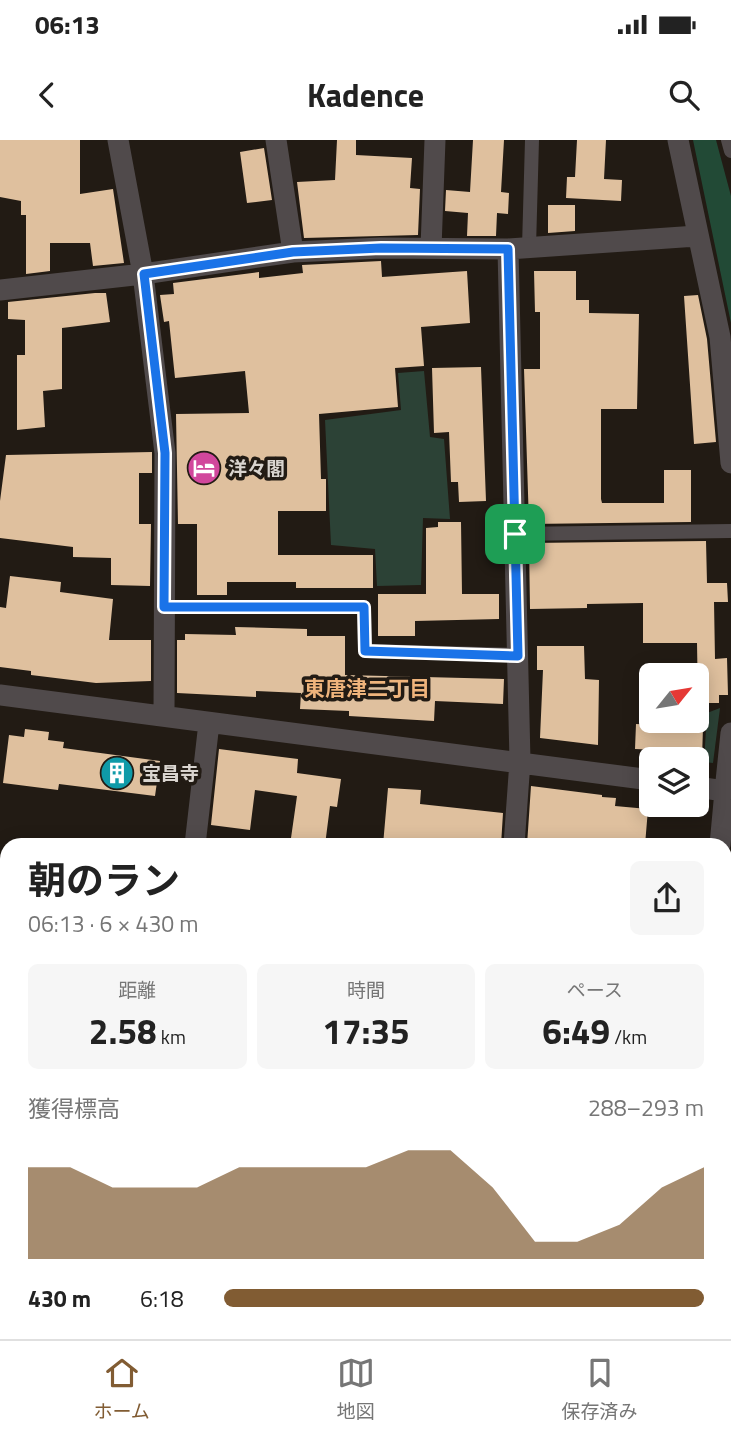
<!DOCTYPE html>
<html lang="ja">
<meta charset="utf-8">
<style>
body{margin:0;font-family:"Titillium Web","Noto Sans JP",sans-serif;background:#f6f6f6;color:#222;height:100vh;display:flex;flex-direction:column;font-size:26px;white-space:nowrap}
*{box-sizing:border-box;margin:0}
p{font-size:23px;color:#767676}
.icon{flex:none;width:38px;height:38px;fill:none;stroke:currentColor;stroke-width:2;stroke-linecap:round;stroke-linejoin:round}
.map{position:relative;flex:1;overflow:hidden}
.side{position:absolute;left:0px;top:698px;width:732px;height:502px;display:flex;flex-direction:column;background:#fff;border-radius:21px 21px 0 0;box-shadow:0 4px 18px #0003}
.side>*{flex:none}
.needle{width:46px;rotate:60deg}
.controls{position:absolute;left:639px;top:523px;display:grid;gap:14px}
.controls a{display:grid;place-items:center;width:70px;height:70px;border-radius:10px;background:#fff;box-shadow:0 4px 18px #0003;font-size:35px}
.pin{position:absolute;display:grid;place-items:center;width:60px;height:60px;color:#fff;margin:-30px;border-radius:14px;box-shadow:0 4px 10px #0006}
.round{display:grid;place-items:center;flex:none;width:74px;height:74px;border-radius:10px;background:#f6f6f6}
.summary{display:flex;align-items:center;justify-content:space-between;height:119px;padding:0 28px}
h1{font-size:38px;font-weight:700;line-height:52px}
.stats{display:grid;grid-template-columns:repeat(3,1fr);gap:10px;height:119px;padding:7px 28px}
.stats div{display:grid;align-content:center;border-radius:10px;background:#f6f6f6;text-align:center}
.stats b{font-size:35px;font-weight:700}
.stats small{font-size:19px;font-weight:400}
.stats p{font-size:19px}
.chart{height:196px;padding:14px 28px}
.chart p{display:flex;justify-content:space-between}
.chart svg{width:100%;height:126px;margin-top:7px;fill:#815c33;opacity:.7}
ul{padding:0 28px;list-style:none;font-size:23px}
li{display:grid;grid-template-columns:112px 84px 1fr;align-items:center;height:52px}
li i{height:18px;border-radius:9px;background:#815c33}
.status{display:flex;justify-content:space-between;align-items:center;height:49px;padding:0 35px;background:#fff;direction:ltr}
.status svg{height:19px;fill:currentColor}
header{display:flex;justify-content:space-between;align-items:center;height:91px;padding:0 28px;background:#fff;font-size:32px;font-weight:700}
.menu{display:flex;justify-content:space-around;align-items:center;height:98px;border-top:2px solid #e0e0e0;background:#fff;font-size:19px;color:#767676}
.menu a{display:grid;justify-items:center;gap:4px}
.menu .active{color:#815c33}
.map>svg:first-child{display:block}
</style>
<div class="status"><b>06:13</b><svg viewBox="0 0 49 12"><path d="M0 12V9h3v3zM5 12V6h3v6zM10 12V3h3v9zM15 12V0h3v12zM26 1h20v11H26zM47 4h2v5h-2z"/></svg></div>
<header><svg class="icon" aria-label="back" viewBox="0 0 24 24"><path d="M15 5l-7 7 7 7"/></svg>Kadence<svg class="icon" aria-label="search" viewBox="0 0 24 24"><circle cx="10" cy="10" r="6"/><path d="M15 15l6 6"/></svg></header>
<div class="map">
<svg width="731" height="1199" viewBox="0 0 731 1199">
<rect width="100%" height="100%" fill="#221b14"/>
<!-- green -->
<path fill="#2c4236" d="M424 231 430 297 444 299 450 379 423 378 421 445 377 446 375 409 331 405 325 280 401 270 398 233Z
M720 568 713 623 704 622 707 573Z
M487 1194H670V1199H486Z"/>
<!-- forest -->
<path fill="#224a36" d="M693 0H716L731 56V183Z
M731 733V1199H693L694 1194H724V813Z"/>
<!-- building -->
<path fill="#dfc09e" d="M0 0H80V54L113 49 124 123 93 126 90 103H50V131L26 134V75H21V61L0 57Z
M337 0H356V15L412 18 410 48 420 49 418 95 304 98 297 42 335 40Z
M473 0H504L501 52 509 53 508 74 497 73 496 96H467L468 73 445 71 446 50 470 52Z
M577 0H606L604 39 622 40 621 61 566 58 567 37H575Z
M264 8 272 60 247 63 240 12Z
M548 65H575V91L548 93Z
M381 121 382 137 467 131 470 183 421 187 424 226 395 228 398 267 319 274 321 339H326V371H278V415H373V448H296V442H227V455H197V384H178L176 274 249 273 245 231 175 238 169 181 164 182 160 155 174 154 173 143 259 132V138L303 133 302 125Z
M534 131H576V160H589V173L639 174 637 269H601V359L602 363H664V330H691V382L529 384 524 229H540V172H535Z
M95 153H106L110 182 62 188V249L43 251 45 287 17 290V215H25V180L8 179V162Z
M698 155 707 199 716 302 694 304 684 156Z
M481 227 486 361 459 362 458 342H451L449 292 434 293 432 228Z
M152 312V333H139V384H151L150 446 111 445V418L73 417V407L0 398V361L6 315Z
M438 382H461L462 454H499V479L415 481V496H378V454H426V388L438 387Z
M706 401 707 443H727L728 462H714L715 519 727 518 728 555H719V563H698L697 503H643V463L587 464V468L530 469 529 403Z
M10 436 61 442 60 452 113 459 109 500H151V541L96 543 31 535V531L0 527V467L6 468Z
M235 487 307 489V496H345V535L504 539 503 564 435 561 434 581 349 576V571L300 569 301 553 256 551V557L177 553V500H185V494L236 495Z
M537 506H584L585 539 599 540 598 605 540 598 543 530H537Z
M636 584 703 587 702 619 659 616V610L635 609Z
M25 589 49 592 48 600 64 602 63 608 160 621 155 656 59 644 58 650 3 643 9 595 24 597Z
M219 609 298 619 297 633 341 639 337 667 330 666 325 705H290L297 656 255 650 250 690 211 685Z
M531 646 602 655V657L616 658 615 666 648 669 645 705H527Z
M388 648 421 650 420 664 503 673 501 705 459 703 458 705H383Z"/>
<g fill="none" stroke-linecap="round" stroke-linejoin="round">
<!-- service -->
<path stroke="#504a4b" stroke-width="14" d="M728 0 731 11
M529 107 532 0
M515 394 731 391
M164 467H364L365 511 518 515
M0 1070H7
M347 1199 348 1194"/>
<!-- minor -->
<path stroke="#504a4b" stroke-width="21" d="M118 0 143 134 165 313 164 575
M276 0 293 112
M678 0 720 197 731 323
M431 108 435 0
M508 109 520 621 514 705
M0 150 143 134 293 112 381 108 508 109 697 96
M0 555 651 640
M696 647 725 651 720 705
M725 651 731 593
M195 705 209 583
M0 827H7
M81 1194V1199
M474 1199V1194
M680 1199V1194"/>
</g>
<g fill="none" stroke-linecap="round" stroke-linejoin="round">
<defs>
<path id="route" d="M381 108 508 109 518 516 365 511 364 467H164L165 313 144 134 293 112Z"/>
</defs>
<!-- route casing -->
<use href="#route" stroke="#fff" stroke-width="14"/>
<!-- route -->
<use href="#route" stroke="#1a73e8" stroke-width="9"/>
</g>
<!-- icons -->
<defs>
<symbol id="hotel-disc" viewBox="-11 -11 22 22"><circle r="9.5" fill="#d1479c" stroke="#221b14"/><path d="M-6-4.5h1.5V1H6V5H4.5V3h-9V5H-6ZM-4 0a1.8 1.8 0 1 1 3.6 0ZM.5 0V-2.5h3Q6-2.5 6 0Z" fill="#fff"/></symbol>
<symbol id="building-disc" viewBox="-11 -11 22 22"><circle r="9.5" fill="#0f9aa8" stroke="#221b14"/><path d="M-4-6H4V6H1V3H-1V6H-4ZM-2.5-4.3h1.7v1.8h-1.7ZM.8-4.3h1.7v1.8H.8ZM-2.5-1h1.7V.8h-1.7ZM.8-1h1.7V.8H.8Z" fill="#fff"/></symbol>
</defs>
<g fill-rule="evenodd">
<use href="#hotel-disc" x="185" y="309" width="38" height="38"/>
<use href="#building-disc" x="98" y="614" width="38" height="38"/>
</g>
<g text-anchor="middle" stroke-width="7" stroke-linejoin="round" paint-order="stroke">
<!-- poi labels -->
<g font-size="19" font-weight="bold" fill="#d9d4cf" stroke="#221b14" text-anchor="start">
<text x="228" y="335">洋々閣</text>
<text x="142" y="640">宝昌寺</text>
</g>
<!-- neighbourhood labels -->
<g font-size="21" font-weight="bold" fill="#efb47c" stroke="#221b14">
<text x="367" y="556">東唐津二丁目</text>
</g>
</g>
</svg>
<div class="controls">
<a><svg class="needle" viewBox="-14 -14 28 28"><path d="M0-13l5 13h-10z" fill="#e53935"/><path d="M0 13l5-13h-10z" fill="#767676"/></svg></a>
<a><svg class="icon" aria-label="layers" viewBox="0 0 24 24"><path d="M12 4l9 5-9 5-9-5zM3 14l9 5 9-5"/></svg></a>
</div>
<div class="pin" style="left:515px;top:394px;background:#1e9e55"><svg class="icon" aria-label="arrive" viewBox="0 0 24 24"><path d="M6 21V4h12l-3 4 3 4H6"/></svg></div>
<section class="side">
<div class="summary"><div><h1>朝のラン</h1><p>06:13 · 6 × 430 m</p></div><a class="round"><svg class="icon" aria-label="share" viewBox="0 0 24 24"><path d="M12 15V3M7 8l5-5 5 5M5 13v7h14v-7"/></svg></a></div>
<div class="stats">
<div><p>距離</p><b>2.58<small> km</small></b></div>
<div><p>時間</p><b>17:35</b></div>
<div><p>ペース</p><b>6:49<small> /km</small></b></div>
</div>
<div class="chart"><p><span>獲得標高</span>288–293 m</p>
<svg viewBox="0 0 160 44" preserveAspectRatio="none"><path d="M0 44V12L10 12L20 19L30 19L40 19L50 12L60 12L70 12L80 12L90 6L100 6L110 19L120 38L130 38L140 32L150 19L160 12V44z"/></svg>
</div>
<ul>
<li><b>430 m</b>6:18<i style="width:100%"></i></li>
</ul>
</section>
</div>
<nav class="menu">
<a class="active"><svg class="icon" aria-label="home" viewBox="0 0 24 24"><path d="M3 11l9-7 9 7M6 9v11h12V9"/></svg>ホーム</a>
<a><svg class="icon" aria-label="map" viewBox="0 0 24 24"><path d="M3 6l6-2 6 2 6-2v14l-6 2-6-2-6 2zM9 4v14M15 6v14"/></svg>地図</a>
<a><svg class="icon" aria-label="saved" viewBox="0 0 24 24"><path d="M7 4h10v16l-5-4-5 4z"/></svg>保存済み</a>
</nav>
